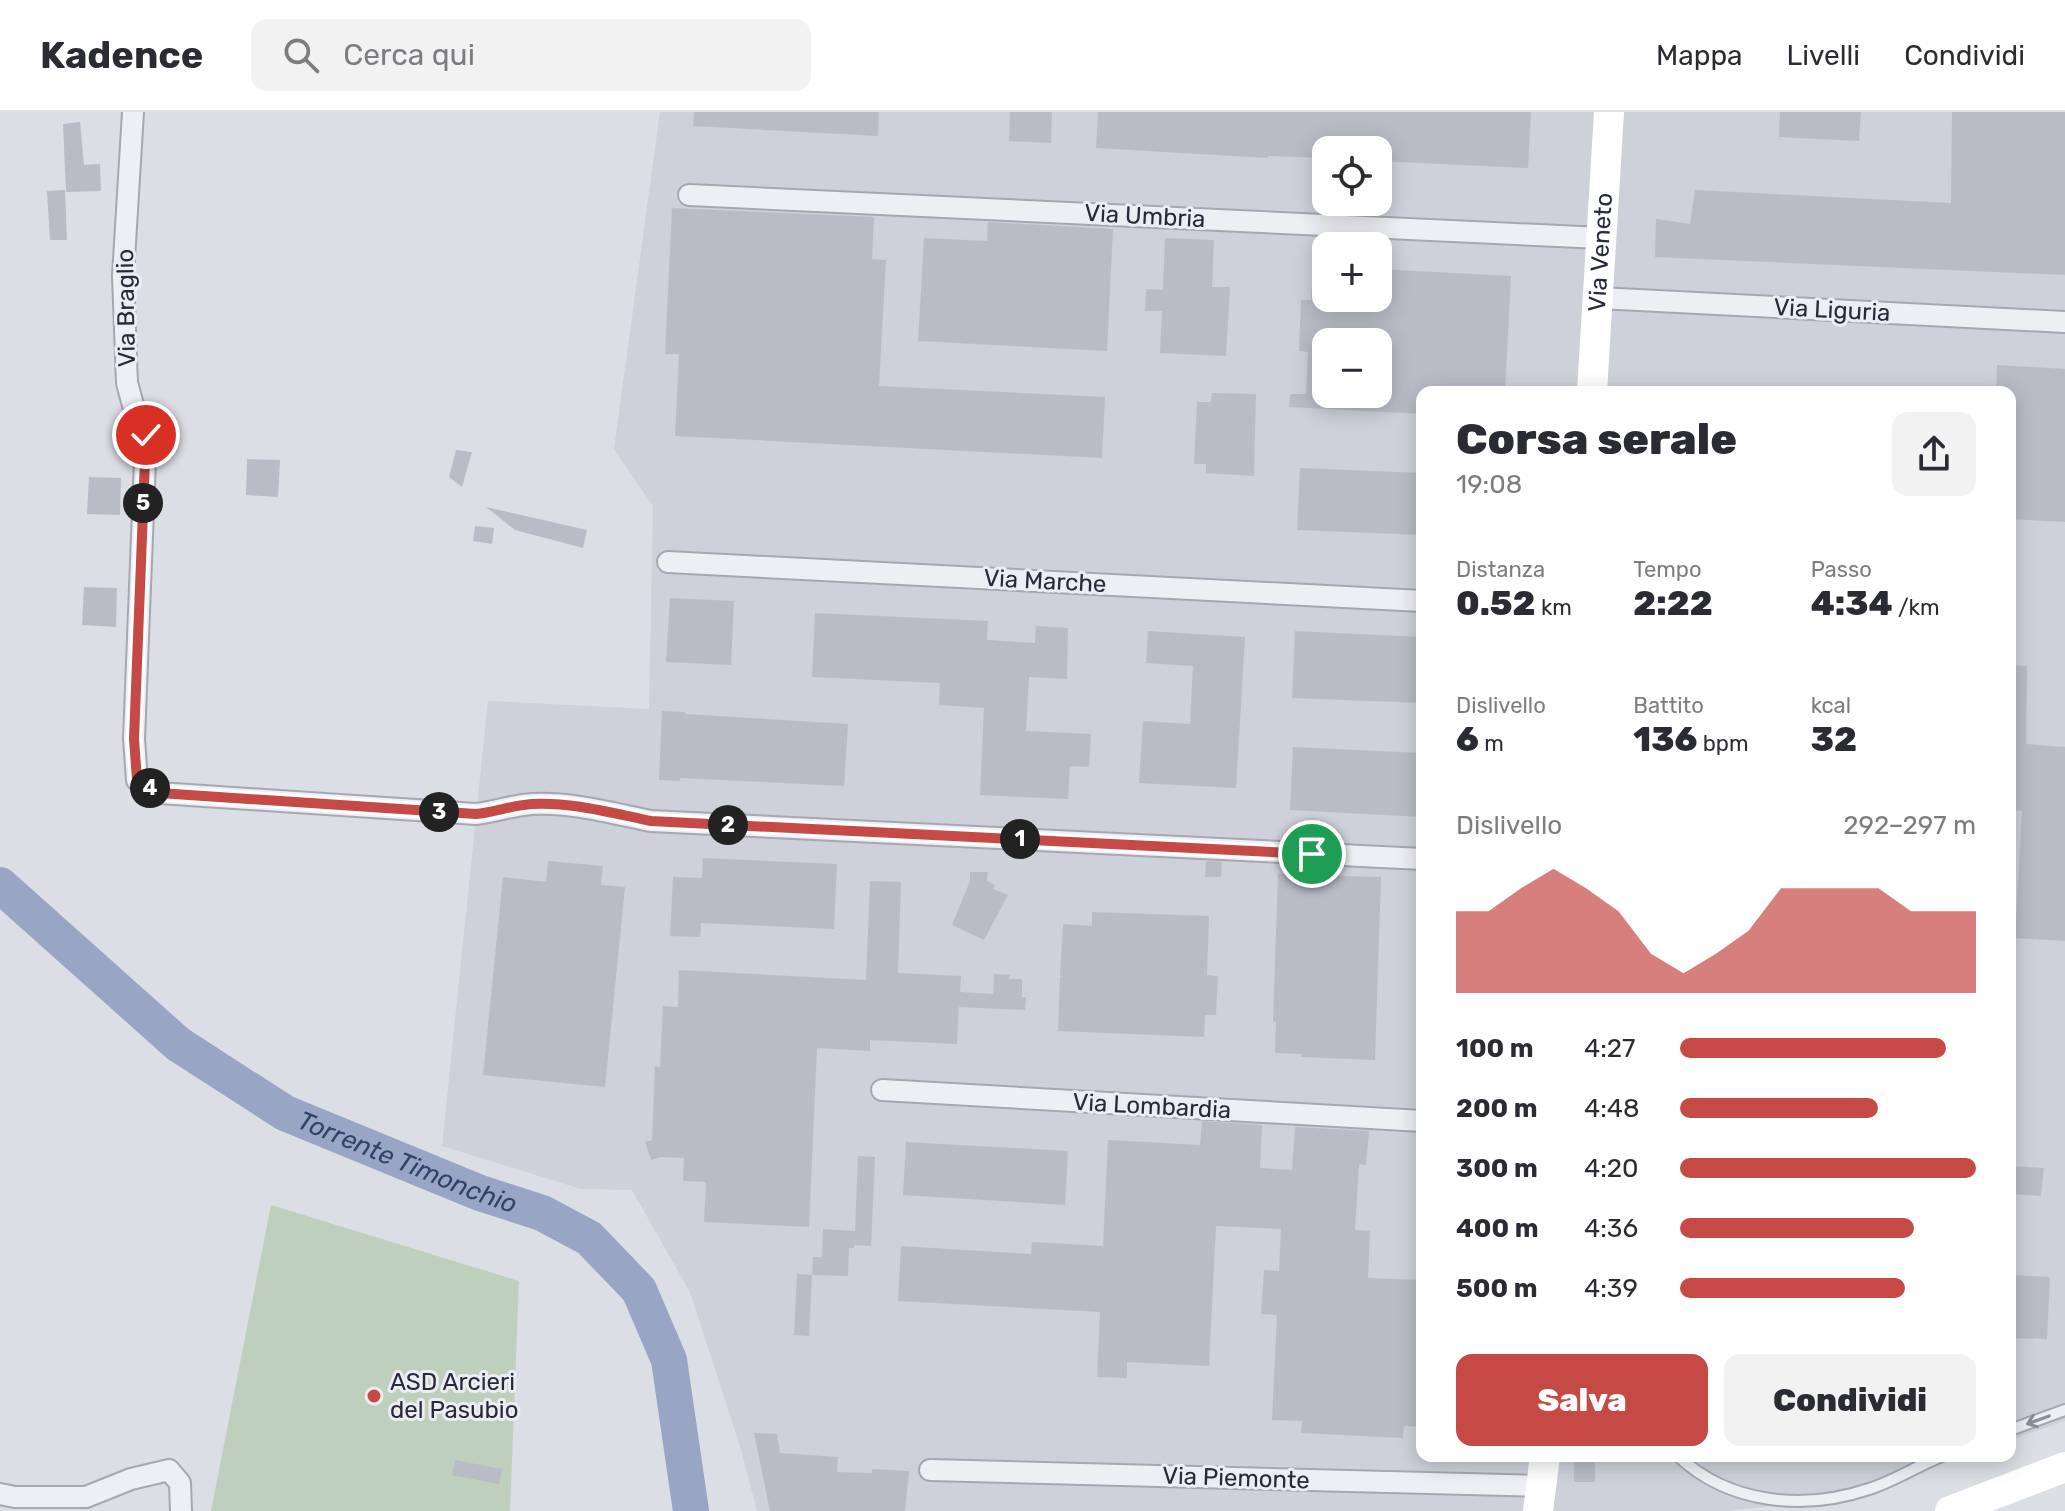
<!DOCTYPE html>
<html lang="it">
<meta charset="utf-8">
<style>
body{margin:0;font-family:Rubik,sans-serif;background:#f2f2f3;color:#2b2b33;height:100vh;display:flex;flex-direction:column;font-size:30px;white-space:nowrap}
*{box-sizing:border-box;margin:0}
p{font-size:26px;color:#7c7c81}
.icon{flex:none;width:44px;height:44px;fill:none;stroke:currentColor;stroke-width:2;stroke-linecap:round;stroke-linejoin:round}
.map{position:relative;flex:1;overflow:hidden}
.side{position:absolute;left:1416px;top:274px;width:600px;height:1076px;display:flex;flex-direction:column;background:#fff;border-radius:16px;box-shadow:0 4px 20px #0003}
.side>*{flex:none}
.tools{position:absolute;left:1312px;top:24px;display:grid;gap:16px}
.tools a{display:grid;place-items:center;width:80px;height:80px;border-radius:16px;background:#fff;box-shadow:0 4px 20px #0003;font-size:40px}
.pin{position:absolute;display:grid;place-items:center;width:68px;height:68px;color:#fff;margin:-34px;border:4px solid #fff;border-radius:50%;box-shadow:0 2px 8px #0007}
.km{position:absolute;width:40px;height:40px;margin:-20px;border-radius:50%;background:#222;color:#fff;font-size:22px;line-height:40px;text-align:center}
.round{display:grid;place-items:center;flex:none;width:84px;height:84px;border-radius:16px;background:#f2f2f3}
.head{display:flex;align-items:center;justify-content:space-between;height:136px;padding:0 40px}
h1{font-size:44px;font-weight:800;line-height:60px}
.metrics{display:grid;grid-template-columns:repeat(3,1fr);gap:12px;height:136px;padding:8px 40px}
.metrics div{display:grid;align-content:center}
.metrics b{font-size:34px;font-weight:800}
.metrics small{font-size:22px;font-weight:400}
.metrics p{font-size:22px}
.chart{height:224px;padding:16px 40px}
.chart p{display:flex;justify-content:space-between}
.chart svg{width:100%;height:144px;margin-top:8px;fill:#c54a46;opacity:.7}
.cta{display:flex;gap:16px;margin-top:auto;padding:16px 40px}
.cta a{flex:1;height:92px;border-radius:16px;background:#c54a46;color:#fff;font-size:32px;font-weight:800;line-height:92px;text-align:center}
.cta a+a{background:#f2f2f3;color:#2b2b33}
ul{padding:0 40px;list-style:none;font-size:26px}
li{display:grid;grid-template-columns:128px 96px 1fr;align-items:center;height:60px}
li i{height:20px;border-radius:10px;background:#c54a46}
header{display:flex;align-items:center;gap:48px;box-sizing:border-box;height:112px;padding:0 40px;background:#fff;border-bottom:2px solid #e1e1e2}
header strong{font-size:38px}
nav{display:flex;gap:44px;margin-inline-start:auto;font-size:28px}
.search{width:560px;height:72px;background:#f2f2f3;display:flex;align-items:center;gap:20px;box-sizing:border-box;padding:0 28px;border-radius:16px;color:#7c7c81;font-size:30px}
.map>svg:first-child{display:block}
</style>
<header>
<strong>Kadence</strong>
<div class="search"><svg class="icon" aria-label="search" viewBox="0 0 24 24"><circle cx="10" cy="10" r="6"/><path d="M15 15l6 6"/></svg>Cerca qui</div>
<nav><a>Mappa</a><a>Livelli</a><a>Condividi</a></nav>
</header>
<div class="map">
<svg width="2065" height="1399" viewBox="0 0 2065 1399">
<rect width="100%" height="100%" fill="#dcdee5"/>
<!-- built -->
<path fill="#ced0da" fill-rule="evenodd" d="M660 0H2065V1309L2010 1328V280H1422V1344H1963L1819 1389 1725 1399H757L741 1337 690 1180 632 1078 581 1077 442 1034 488 589 649 597 653 394 614 337ZM1326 38H1378V90H1326ZM1326 134H1378V186H1326ZM1326 230H1378V282H1326Z"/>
<!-- green -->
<path fill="#becfbd" d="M271 1093 519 1169 510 1399H211Z"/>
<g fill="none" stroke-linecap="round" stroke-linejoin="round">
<!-- river -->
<path stroke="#98a5c4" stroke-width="36" id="s1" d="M0 773 178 932 285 1001 480 1081 542 1101 589 1126 639 1178 669 1248 691 1399"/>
</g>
<!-- building -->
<path fill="#b9bcc7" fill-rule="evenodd" d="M694 0H879L878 24 693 14Z
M1010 0H1052L1051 31 1009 29Z
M1098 0H1531L1528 56 1378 49V38H1326V46L1268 44V46L1096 36Z
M1780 0H1861L1859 29 1779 25Z
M1952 0H2065V163L1655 145 1656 107 1690 112 1695 78 1951 91Z
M80 10 84 53 100 52 101 79 66 80 63 12Z
M65 78 67 128H50L47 79Z
M672 96 874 105 872 147 886 148 879 274 1105 285 1102 346 675 324 679 242H665Z
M988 110 1113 117 1107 239 918 229 924 126 987 129Z
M1165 126 1214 128 1212 175H1230L1226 244 1160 241 1162 199H1145L1146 177 1163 178Z
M1314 145 1326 146V186H1378V157L1511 164 1505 280H1422V302L1289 295 1290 282H1306L1308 240 1299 239 1301 188H1311ZM1326 230H1378V282H1326Z
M1997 253 2065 257V410L2010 407V280H1996Z
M1212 281 1256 282 1254 364 1206 361V352H1194L1197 290H1211Z
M456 338 472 340 462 375 449 365Z
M247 347 280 348 278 385 246 383Z
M1300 356 1422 361V423L1297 418Z
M89 365 121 366 120 403 87 402Z
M486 395 587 418 583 436 515 418Z
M475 414 494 416 492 432 473 429Z
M84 475 117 476 116 515 82 513Z
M670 486 734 489 731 553 666 550Z
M815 501 988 509 987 528 1035 531 1036 514 1068 516 1067 567 1029 565 1026 619 1091 622 1089 655 1070 654 1068 687 980 683 984 596 939 593 940 571 812 565Z
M1148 519 1245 525 1236 676 1139 671 1143 609 1190 612 1193 554 1146 551Z
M1295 519 1422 525V591L1292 586Z
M2010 553 2027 554 2026 632 2065 635V829L2015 826 2022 699 2010 698Z
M662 599 685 600V602L848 612 844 674 680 666V669L659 668Z
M1293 635 1422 641V705L1290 698Z
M703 746 837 752 834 817 701 811 700 825 670 824 673 765 702 766Z
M548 749 603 754 601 773 625 775 605 975 483 963 503 765 546 770Z
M1206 749 1222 750 1221 765H1205Z
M970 760H988L987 769 995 773 993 777 1008 783 984 828 952 813 970 769Z
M1278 762 1381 765 1375 948 1301 945V942L1275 941 1276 910 1273 909Z
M870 769 901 770 898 861 961 864 960 880 993 882 994 862 1010 863 1009 867H1022V885H1026L1025 898 959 895 957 932 870 928V939L817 936 809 1115 704 1110 706 1070 683 1069 684 1046 661 1045 651 1048 645 1030 652 1028 655 954 660 955 663 894 678 895 679 858 866 868Z
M1092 800 1209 804 1207 863 1218 864 1216 903H1205L1204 925 1058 919 1060 865H1063L1060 864 1063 812 1092 814Z
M1202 1009 1262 1013 1260 1056 1292 1058 1295 1015 1369 1019 1366 1053 1359 1052 1355 1118 1370 1119 1368 1166 1422 1168V1315L1404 1314 1403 1326 1301 1321 1302 1309 1272 1308 1277 1203 1261 1202 1264 1158 1279 1159 1281 1117 1216 1114 1209 1254 1127 1250V1266L1097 1265 1100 1200 898 1189 901 1134 1031 1142 1032 1130 1103 1134 1108 1028 1200 1033Z
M906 1030 1068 1039 1065 1093 903 1083Z
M858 1044 875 1045 871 1134 854 1133V1136H849L848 1164 812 1163 813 1145H822L823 1117 855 1119Z
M2010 1054 2044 1056 2041 1084 2010 1082Z
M797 1162 812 1163 809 1224 794 1223Z
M2010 1163 2050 1165 2047 1227 2010 1226Z
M754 1321 777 1322 780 1341 838 1345 837 1360 872 1361V1357L909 1359 905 1399H770Z
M455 1348 502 1357 499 1372 452 1363Z
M1574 1350H1595V1370H1574Z"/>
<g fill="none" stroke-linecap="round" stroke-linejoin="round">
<defs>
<path id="service" d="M2010 1318 2065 1298
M1678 1344C1729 1392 1804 1399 1869 1377 1894 1369 1917 1354 1942 1344"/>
<path id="minor" d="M133 0 123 164 127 271 133 293 143 310 146 323 134 627 137 668 159 681 476 702C494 700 514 693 532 692 573 690 611 701 651 709L1422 747
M689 83 1601 126
M1599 186 2065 210
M668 450 1422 489
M882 978 1422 1009
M930 1358 1542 1374
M0 1382 15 1385H86L131 1367 169 1358 180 1371 181 1399"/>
</defs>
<!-- service casing -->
<use href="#service" stroke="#a5a8b2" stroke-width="14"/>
<!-- minor casing -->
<use href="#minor" stroke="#a5a8b2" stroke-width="24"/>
<!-- service -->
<use href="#service" stroke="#eeeff4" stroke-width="10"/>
<!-- minor -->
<use href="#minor" stroke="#eeeff4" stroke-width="20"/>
<!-- secondary -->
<g stroke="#fff" stroke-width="30">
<path id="s2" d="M1592 280 1609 0"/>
<path d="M1538 1399 1545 1344"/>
<path d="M1950 1399 2065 1355"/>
</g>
</g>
<!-- one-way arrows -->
<defs><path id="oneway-shaft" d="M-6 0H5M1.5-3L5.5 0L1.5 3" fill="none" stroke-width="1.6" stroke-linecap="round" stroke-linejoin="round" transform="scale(2)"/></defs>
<use stroke="#8a8c97" href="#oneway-shaft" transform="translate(2038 1308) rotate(160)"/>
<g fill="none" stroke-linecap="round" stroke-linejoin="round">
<defs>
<path id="route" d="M146 323 134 627 137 668 159 681 476 702C494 700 514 693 532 692 573 690 611 701 651 709L1312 742"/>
</defs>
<!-- route casing -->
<use href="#route" stroke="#fff" stroke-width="16"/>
<!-- route -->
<use href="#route" stroke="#c54a46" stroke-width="10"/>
</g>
<!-- markers -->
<circle fill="#c54a46" stroke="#ebedf3" stroke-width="3" cx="374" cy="1284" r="8"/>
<g text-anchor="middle" stroke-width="6" stroke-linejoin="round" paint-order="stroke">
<!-- street labels -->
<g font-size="24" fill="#262a3a" stroke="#ebedf3">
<text transform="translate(1145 104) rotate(3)" y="8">Via Umbria</text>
<text dy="8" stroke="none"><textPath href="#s2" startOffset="140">Via Veneto</textPath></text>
<text transform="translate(126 196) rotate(-91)" y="8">Via Braglio</text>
<text transform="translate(1832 198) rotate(3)" y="8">Via Liguria</text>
<text transform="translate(1045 469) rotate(3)" y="8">Via Marche</text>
<text transform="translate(1152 994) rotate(3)" y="8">Via Lombardia</text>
<text transform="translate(1236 1366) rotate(2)" y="8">Via Piemonte</text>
</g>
<!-- poi labels -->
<g font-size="24" fill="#262a3a" stroke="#ebedf3" text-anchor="start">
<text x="390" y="1278">ASD Arcieri<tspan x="390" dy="28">del Pasubio</tspan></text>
</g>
<!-- water labels -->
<g font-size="26" font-style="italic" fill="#33426b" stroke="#ebedf3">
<text dy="9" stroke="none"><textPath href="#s1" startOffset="498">Torrente Timonchio</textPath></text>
</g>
</g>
</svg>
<div class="tools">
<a><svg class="icon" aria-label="locate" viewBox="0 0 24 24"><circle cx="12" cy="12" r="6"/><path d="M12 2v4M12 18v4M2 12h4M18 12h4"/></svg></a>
<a>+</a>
<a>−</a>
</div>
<div class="pin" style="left:1312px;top:742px;background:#1e9e55"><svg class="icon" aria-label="arrive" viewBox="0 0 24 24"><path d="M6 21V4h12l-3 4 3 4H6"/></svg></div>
<div class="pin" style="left:146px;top:323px;background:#d93025"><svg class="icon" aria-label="check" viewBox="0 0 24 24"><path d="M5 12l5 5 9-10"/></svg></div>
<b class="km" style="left:1020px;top:727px">1</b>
<b class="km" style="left:728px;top:713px">2</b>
<b class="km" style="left:439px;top:700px">3</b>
<b class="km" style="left:150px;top:676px">4</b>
<b class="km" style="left:143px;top:391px">5</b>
<section class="side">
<div class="head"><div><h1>Corsa serale</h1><p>19:08</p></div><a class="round"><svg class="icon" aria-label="share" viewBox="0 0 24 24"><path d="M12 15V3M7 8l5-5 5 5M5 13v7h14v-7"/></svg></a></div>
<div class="metrics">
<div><p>Distanza</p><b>0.52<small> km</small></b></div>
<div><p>Tempo</p><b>2:22</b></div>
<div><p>Passo</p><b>4:34<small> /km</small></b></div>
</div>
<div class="metrics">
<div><p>Dislivello</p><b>6<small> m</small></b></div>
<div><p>Battito</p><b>136<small> bpm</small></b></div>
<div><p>kcal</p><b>32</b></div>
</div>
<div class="chart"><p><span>Dislivello</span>292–297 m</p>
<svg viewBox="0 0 160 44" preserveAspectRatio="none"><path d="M0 44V19L10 19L20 12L30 6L40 12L50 19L60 32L70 38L80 32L90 25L100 12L110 12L120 12L130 12L140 19L150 19L160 19V44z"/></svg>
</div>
<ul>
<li><b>100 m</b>4:27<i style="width:90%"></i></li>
<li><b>200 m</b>4:48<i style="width:67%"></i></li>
<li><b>300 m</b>4:20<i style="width:100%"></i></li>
<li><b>400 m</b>4:36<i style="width:79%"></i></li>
<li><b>500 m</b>4:39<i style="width:76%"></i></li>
</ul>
<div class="cta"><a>Salva</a><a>Condividi</a></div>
</section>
</div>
